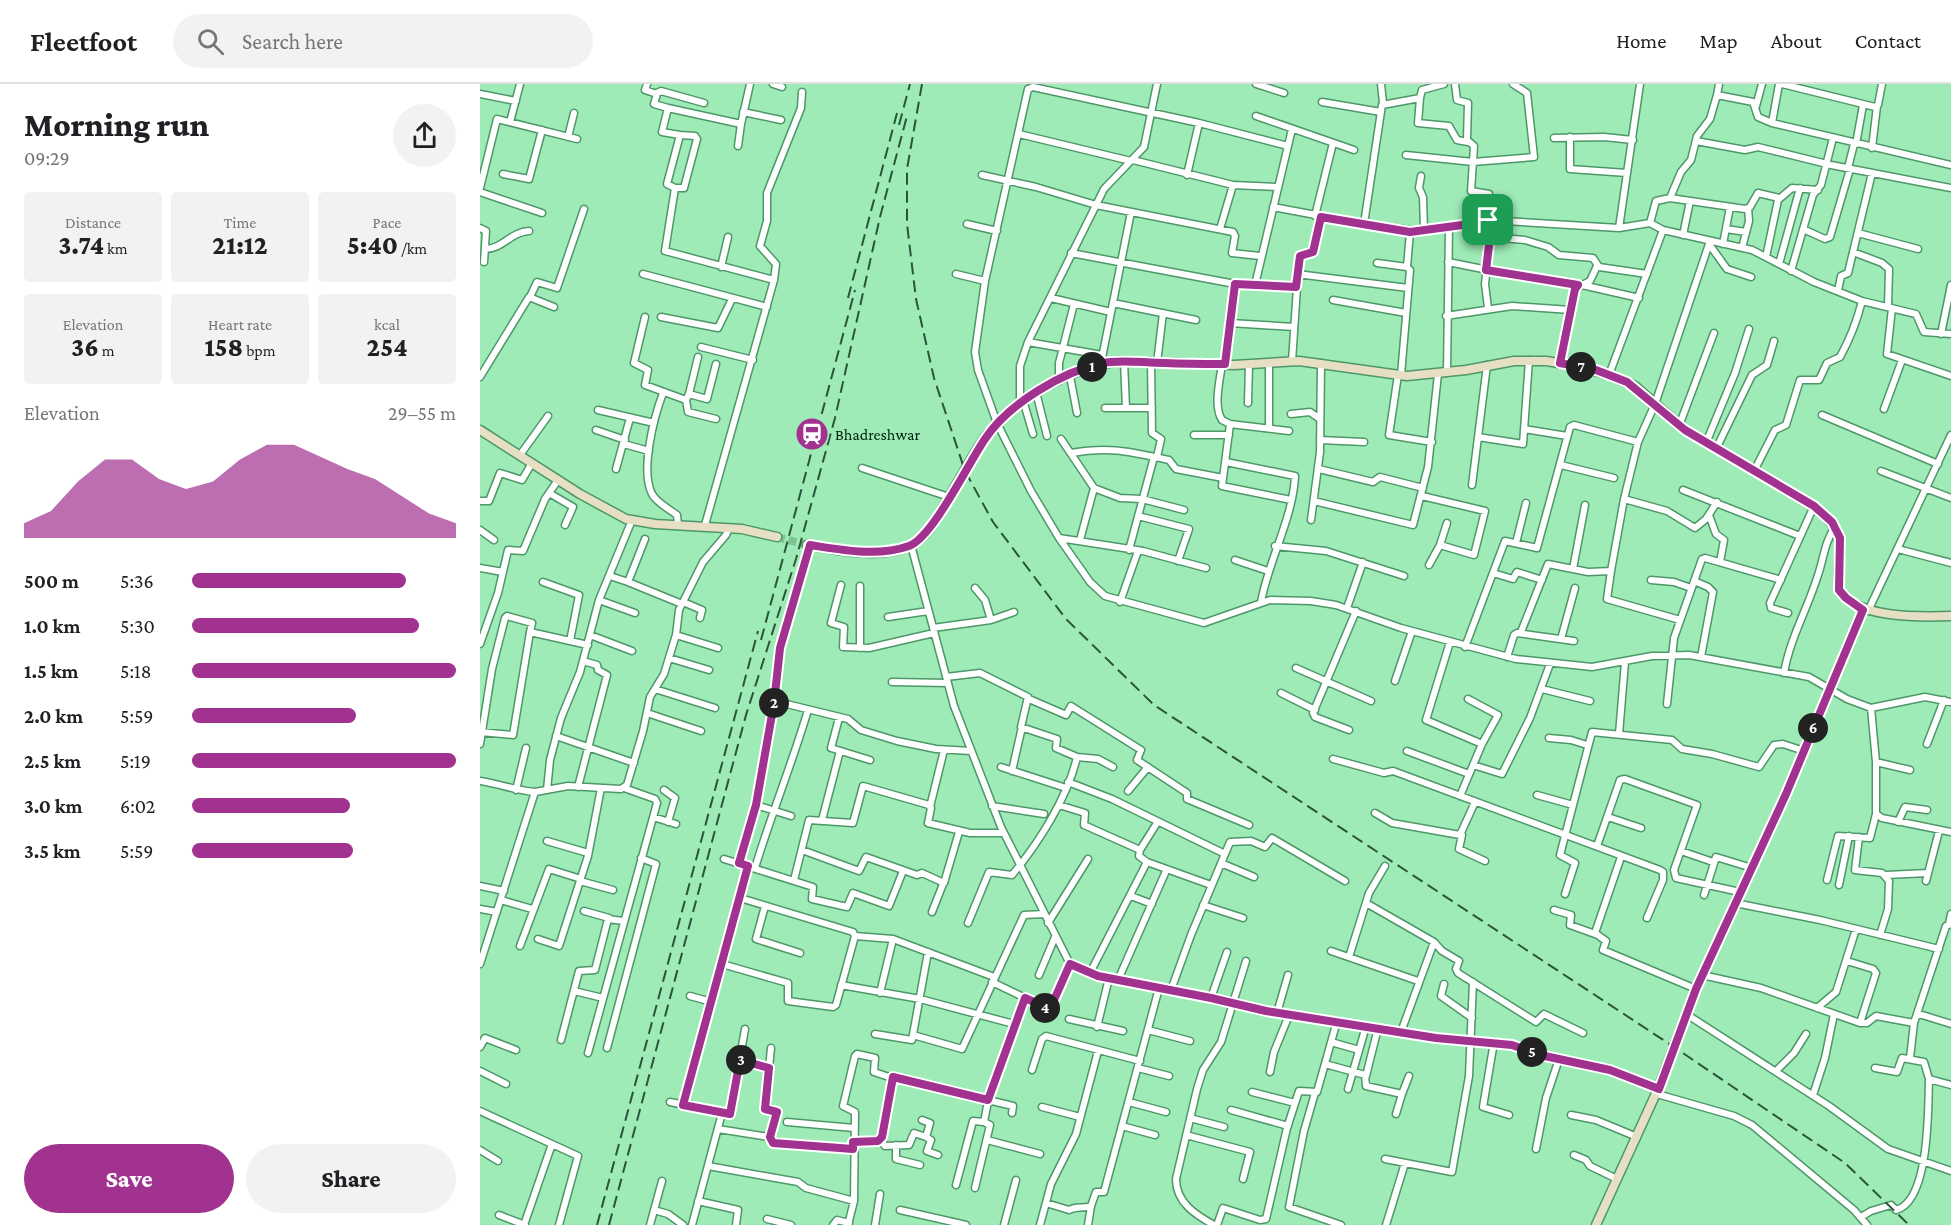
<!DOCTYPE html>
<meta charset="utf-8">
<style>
body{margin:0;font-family:"Crimson Pro",serif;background:#f2f2f2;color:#202124;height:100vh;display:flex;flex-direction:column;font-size:22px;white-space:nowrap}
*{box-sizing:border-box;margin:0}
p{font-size:20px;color:#757577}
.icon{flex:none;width:33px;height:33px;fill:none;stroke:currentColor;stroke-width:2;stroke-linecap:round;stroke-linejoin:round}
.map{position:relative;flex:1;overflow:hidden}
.drawer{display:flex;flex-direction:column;background:#fff;width:480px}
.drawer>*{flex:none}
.pin{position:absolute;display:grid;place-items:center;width:51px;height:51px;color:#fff;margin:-26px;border-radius:12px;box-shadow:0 3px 9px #0006}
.km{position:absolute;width:30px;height:30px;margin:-15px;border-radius:50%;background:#222;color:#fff;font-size:16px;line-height:30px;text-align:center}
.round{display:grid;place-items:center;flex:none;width:63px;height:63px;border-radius:32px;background:#f2f2f2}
.summary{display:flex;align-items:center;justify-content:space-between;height:102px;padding:0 24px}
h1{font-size:33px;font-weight:800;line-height:45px}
.stats{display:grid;grid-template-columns:repeat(3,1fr);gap:9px;height:102px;padding:6px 24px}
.stats div{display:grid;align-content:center;border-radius:6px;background:#f2f2f2;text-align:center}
.stats b{font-size:26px;font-weight:800}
.stats small{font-size:16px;font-weight:400}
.stats p{font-size:16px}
.chart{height:168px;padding:12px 24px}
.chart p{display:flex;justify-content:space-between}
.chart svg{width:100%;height:108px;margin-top:6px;fill:#a13290;opacity:.7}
.action{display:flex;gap:12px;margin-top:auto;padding:12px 24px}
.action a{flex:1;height:69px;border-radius:36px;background:#a13290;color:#fff;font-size:24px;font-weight:800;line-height:69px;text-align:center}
.action a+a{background:#f2f2f2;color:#202124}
ul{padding:0 24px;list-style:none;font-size:20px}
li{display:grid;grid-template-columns:96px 72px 1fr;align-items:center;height:45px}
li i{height:15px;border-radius:8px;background:#a13290}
header{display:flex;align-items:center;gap:36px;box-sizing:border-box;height:84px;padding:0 30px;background:#fff;border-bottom:2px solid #e0e0e0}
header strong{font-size:28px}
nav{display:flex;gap:33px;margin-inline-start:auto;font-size:21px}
.search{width:420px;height:54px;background:#f2f2f2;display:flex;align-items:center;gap:15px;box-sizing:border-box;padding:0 21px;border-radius:33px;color:#757577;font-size:22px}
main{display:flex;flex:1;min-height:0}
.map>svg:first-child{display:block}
</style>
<header>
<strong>Fleetfoot</strong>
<div class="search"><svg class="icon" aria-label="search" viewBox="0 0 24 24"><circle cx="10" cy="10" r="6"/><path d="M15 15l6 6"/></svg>Search here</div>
<nav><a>Home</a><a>Map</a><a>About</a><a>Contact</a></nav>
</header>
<main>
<section class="drawer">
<div class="summary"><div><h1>Morning run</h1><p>09:29</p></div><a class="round"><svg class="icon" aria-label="share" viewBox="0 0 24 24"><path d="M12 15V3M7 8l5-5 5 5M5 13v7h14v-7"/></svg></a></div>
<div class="stats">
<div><p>Distance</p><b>3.74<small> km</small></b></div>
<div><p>Time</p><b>21:12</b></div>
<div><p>Pace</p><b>5:40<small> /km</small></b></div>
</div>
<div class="stats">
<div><p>Elevation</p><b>36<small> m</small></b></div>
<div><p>Heart rate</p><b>158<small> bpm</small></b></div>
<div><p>kcal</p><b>254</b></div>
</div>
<div class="chart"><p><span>Elevation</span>29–55 m</p>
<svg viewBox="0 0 160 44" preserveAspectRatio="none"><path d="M0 44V38L10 33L20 21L30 12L40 12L50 20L60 24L70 21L80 12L90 6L100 6L110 11L120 16L130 20L140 27L150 34L160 38V44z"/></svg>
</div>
<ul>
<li><b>500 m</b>5:36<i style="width:81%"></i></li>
<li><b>1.0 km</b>5:30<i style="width:86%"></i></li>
<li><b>1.5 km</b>5:18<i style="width:100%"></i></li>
<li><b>2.0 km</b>5:59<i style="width:62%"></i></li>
<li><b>2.5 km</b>5:19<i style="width:100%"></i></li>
<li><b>3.0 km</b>6:02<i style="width:60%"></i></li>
<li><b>3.5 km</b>5:59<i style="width:61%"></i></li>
</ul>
<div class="action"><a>Save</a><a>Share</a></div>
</section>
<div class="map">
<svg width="1471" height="1141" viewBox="0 0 1471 1141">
<rect width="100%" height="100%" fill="#9febb8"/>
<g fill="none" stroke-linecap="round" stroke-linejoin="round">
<!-- secondary-tunnel -->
<path stroke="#7fc296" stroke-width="8" stroke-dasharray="8 4" stroke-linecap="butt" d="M297 453 327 461"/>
<defs>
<path id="street" d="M167 0 165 6 177 10 174 20 188 24
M293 0 302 3
M776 0 804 9
M901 0 903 19
M964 0 942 6 940 14 902 21 884 140 937 147 1008 136 1139 144 1170 139 1183 146 1272 166 1334 198 1382 217 1436 230 1444 248 1471 250
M975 0 977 16 988 19 987 56 994 62 991 107 1009 110 1008 136
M1302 0 1395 23 1398 21 1402 0
M177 9 181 7 224 19
M0 10 36 17
M1237 11 1239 0
M940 14 938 39 969 42 977 56 988 58
M842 18 901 28
M1276 22 1282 0
M263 28 301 36
M776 32 874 66
M30 38 40 0
M1292 39 1299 0
M539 50 651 77
M200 51 215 52 217 55 204 104H195L185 167 294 196
M88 53 94 29
M1090 53V85L1147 89
M1074 54 1124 53 1153 56
M1216 57 1265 66 1278 63 1351 81 1471 104
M1376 60 1383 21
M258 62 261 40
M808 62 719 39 553 3 548 5 505 197 495 268 498 286 517 339 551 407 579 454 610 498 625 512 724 539 790 516 831 517 856 521 921 544 1036 575 1112 583 1172 572 1209 571 1329 593 1367 615 1391 624 1445 613 1471 618
M1392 64 1397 22
M926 71 993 78 1054 73 1047 9 1033 0
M653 76 753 101 798 103
M1368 84 1374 60
M23 90 49 95 62 46
M502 91 556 103 616 121 753 148 755 152 752 169 780 172
M707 91 719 39
M941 92 939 104 943 113 944 146
M0 104 17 35 97 55
M195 104 187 100 200 51 182 48 188 24 261 40 270 0
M0 108 62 129
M1190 114 1265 125 1270 123 1278 109 1299 114
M793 123 884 140
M835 132 853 59
M1170 139 1176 117 1190 114 1201 88 1211 76 1217 52 1230 35 1237 11 1273 18 1278 33 1292 39 1471 81
M487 140 517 147
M0 144 6 147 4 178
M1139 144 1160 0
M740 145 753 101
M1246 145 1266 148
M1323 145 1345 155 1350 153 1370 85
M1378 149 1438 165
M1203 151 1210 117
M1010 153 1045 156 1068 163 1079 171 1113 174 1119 183 1167 190
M1229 160 1247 185 1271 193
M1243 160 1250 123
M1262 164 1269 137 1268 124
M5 165C23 165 30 148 49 147
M1373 168 1402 179 1409 185 1408 223
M591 169 755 200 816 203
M1286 173 1298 116 1312 104 1338 106
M968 178 1053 195 1089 198 1159 214
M897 179 927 183 930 186 921 291
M1299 180 1320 104
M241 183 248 153
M927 183 930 148
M1311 187 1333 111 1341 101 1353 54
M163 190 287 223
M476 190 505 197
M817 190 928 204
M775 201 812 45
M1358 207 1361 192 1368 189 1392 89
M50 213 57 198 77 204 104 125
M571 214 631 228
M853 216 926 229
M633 219 716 236
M1008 224 1005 200 1012 137
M1412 224 1407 270 1471 292
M966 232 1032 222 1091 226
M165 233 154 279 168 286 165 301 206 316 208 328 236 335
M181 233 238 244 252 215
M750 239 814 243
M1461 250 1471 201
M548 258 622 271
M221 263 273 276
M644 277 646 324
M812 277 819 174 821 171 833 168 841 133
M621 279 651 128
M671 279 672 349 681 355 677 373
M677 279 683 229
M789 279V344
M1080 279 1095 205 1110 197 1117 182
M742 280C740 296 733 322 742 336L750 340 809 347
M745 280 755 200
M967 289 969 143
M918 291 909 351 952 358
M1129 291 1183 146
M590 292 597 329
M0 293 49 213 74 223
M579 297V279L594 220
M556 308 567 352
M183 309C174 333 160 386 172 410 177 419 189 425 197 431L198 441
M209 310 218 273
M206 316 209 310 227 315 236 280
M543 316 553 350
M540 318V282L548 258 624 105 664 63 677 0
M768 319 769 280
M625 324H672
M1404 325 1422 276
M118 326 174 339
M811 330 830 328 840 335
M1342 331 1458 380
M750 340 742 402 811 416
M1199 342 1234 249
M1044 345 1087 352
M116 346 145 356
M714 351H749
M998 353 1043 360 1049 276
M581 355 614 404 600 456
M840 356 884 358
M1226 359 1255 289 1269 245
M144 360 169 367
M1236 365 1272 291 1287 281 1294 257
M591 369C630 362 651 368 689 376L696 385 743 394
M40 371 68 332
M746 378 815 392C813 434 789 475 781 518
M1081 381 1134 394
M382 384 469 413
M136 385 150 334
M839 385 893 398 900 393 943 404
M1274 387 1295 346 1306 341 1320 296H1339L1347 279 1360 273C1370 255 1377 237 1382 217
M1401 387 1471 414
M992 401 1007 281
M614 404 640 414 662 415 704 426
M1203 406 1320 452
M69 409 93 423 85 441
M942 412 1005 427 994 471 960 461 949 481
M1144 415 1187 427 1215 444 1226 435 1237 418
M0 417H9L20 389 42 396 52 379
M834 417 933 441 948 383 958 290
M1229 431 1236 450 1244 456 1240 478
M658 432 709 445 698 477
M831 436 840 368 841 279
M225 441 294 196 296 180 280 162 287 137V109L321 24 322 8
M0 446 14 456
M579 454 663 467 726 484
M1036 459 1046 419
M431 461 474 622 521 743 590 880 618 892 731 914 786 927 956 954 1032 961 1060 971 1130 986 1178 1005
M960 461 967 439
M795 462 846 467 924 492
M1418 465 1471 479
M649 466 674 373
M755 476 788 487
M0 484 23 488
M1093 485 1105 421
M1131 487 1127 515 1200 536
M1013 489 1033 495 1037 488 1062 496
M130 492 148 498 165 455
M1171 496 1194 498 1211 504
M1214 497 1228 503 1233 508 1221 573
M63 498 99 511 90 557
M148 498 202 520
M361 501 351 539 364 543 363 563 389 564 454 549
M495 504 505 516 511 536
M119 516 155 529
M203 518 222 526 220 534
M640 518 658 467
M867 524 883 478
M1388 527 1471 351
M1308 529 1291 524 1290 519 1334 422
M408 533 448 527
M453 544 511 536 534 528
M1041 548 1068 480 1108 488 1131 487 1144 415 1158 358 1175 320 1230 157
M110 551 152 567
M196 551 238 564
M1081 555 1095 504
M970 558 946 636 1002 660
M0 560 18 509 28 466 43 467 65 415 78 396
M985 563 1025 457 1057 464 1090 343 1094 341 1158 358
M380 564V502
M1027 573 1034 551 1037 549 1094 557
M189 574 229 586
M816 584 891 617
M1304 589C1310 554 1328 524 1338 491 1344 474 1344 459 1355 443
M466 593 500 589 548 613 541 643 577 655 576 664 597 673C588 713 558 760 532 791L509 788 488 839
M915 597 932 547
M412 598 468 599
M175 605 235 624
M1062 605 1110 617
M801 609 835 626
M286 615 368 635 381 646 417 657 456 665 491 667
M549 615 586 631 591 622 661 666 657 676 707 709V715L769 741
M1187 620 1194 554 1222 475 1225 474 1301 496
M1391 624 1396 678V730L1402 734 1471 748
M167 629 221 647
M359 634 351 664 390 676
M869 646 835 633 833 629 876 527
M0 648 33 651 50 548 108 561
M1139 650 1145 578
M76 652 154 679
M1069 654 1091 656 1107 661
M0 660 12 585 25 534 27 532 52 539 50 548
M1447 660 1464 616
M927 667 989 690
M597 673 618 675 633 683
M853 675 904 689 913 687 1180 786 1183 788V796L1167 834
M1396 678 1430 686
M993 681 1022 690 1050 634 1070 580
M521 683 586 704
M532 687 542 643
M0 697C20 700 34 706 55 708
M588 698 632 715 745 770
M98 703 127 591 118 586 117 581 103 577
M36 706 46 664
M67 706 70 676 81 634 100 588 119 516 152 436
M184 706 195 714 188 738
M648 707 668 683
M1057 711 1093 721
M980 712 1002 660 1018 631 988 615
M276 721 311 732
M579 721 605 729 604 741 660 766 659 772 667 778 731 801
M512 722 564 730
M450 723 464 666
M895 729 912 739 980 751 995 718
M173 733 196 740
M1128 733 1161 744
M342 736 360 667
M1418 738 1425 723 1447 726
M982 751 979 765 1005 777
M1379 753 1375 786 1402 789 1409 797 1408 825 1400 851
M67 757 108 769
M1117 762 1140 696 1145 695 1217 721 1194 786 1196 794 1260 808
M322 766 379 787 386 773 437 791 442 789 464 799 479 748
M660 766 677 739
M1201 767 1233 778
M1141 773 1115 849 1126 857 1123 866 1216 905
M244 775 333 803 332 815 367 823 373 809 409 822 423 787
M259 779 276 721 294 619 300 564 330 461
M741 779 774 793
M275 784C291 731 312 680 328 626
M1406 791 1448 789
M314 796 329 736 373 739 383 702 449 721 451 724 448 739 490 749H523
M1347 796 1358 752 1390 754 1396 730
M100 797 133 806
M1446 797 1459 747
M1359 801 1369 752
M0 802 24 807
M1085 810 1095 779 1080 771 1112 648 1192 656 1202 665 1232 670 1279 683 1294 661 1303 660 1324 667
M1224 811 1236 773 1272 784
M651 812 672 820
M21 816 52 825
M886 819 954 858 962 867 979 877 976 885 978 889 1056 938 1064 930 1103 949
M1255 819 1340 836 1459 865
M723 821 763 834
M285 822 276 855 320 869
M0 825 17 828
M1074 826 1091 831 1090 841 1115 850
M104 827 129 834
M452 828 463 800
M568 839 608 775
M1469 840 1471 830
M375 852 413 855
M58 855 79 862 108 772 121 704
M40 862 69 785 101 795
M851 867 938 897
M869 873 889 809 905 782
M1367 877 1393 885 1396 889 1380 939
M0 880 55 708 88 702 141 705 147 701 163 647 170 613 184 590 196 551 199 526 223 478 246 451 249 444
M242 880 308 899V917L353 923 356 921 375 852 373 848 260 814
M610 889 667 778
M559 891 575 853
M1222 891 1281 904 1380 939H1387L1396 932 1434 939
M638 896 686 787
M512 898 568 925 590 880
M964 900 961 912 992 934
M361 901 440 915 534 940
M691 906 711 851 750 758 771 757 785 763 792 754 865 797
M94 907 123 914
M400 909 413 855 514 893
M210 912 232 918
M731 914 747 868
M1337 924 1356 908 1376 845
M797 929 808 891
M1206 930 1349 1022 1408 1065 1471 1087
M1439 930 1471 940
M589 935 643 947
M617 943 629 894
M668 946 710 957
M921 948 954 858
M395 950 432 956 448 868
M433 951 482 965 544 831 564 830
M81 956 99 887 115 886 128 835 143 837
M851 958 879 966
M1014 958 1003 1023 1029 1031
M0 963 5 954 36 966
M127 964 176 780 161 774
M108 969 177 719 175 715 144 704
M1430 974 1434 939 1466 842 1471 840
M260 976 289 984
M845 980 885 991 886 1002 922 1010 916 1030
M658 984 689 992
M1395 984 1417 988 1422 974 1444 978 1449 995 1471 1001
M552 986 562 955 566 952 660 977
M0 987 26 1000
M1296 987 1314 969 1326 950
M790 988 794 968 809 931
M886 992 898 944
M868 1005 886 942
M772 1008 815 1019
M835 1009 824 1047 809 1123 861 1141
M922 1010 929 992
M1177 1010 1254 1032 1272 1041 1374 1126 1387 1141
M1333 1011 1345 974 1354 930
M508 1016 533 1022 532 1029
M190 1018 250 1030 265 945
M649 1018 686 1028
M203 1021 268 782
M562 1023 600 1033
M751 1026 808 1042
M0 1027 98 1072 79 1141
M1091 1031 1116 1036 1157 1053
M710 1034 744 1043
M307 1038 374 1044
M642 1042 675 1051
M238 1045 289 1053 295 1059 373 1065
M706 1051 770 1068 763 1095
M290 1053 297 1028 285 1025 291 964
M446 1053 451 1056 447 1067 458 1071
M401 1056 405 1062 429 1061 434 1049 446 1053 450 1039 442 1036
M507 1056 560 1070
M373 1058 402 1055 413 993 508 1017 545 914
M416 1061V1075L440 1081
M1056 1065 1066 1014 1079 975
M0 1066 18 1077
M1094 1071 1106 1076 1110 1082 1137 1095
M905 1075 972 1088 989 992 993 898
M228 1082 318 1098 326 1104 374 1117
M476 1101 493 1037 504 1038 508 1017
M495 1104 510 1041 504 1038
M218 1117 258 1126 256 1141
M566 1119 589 1126C597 1122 603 1125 611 1122L616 1108H624L679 904
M174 1126 188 1130 203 1141
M420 1126 486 1141
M19 1131 45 1141
M1381 1133 1391 1127 1411 1121 1416 1126C1450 1117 1448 1024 1449 995
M287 1135 311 1141
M44 1141 72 1060
M170 1141 182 1097
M212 1141 242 1029
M353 1141 357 1136 369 1139
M368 1141 374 1117 375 1028 363 1022 375 972 377 970 395 974 394 988 412 994
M395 1141 400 1110
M524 1141 536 1096
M560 1141 571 1100 596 1050 618 967
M608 1141 611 1122
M734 1141C716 1131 696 1119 696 1095L717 1005 723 986 741 958 766 877
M737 1141 743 1124 780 1136 786 1135 807 1044 819 1007 837 1008 857 937
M906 1141 925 1079"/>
<path id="secondary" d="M0 346 100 410 146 435 175 440 262 445 297 453
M327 461C358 466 401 476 431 461 448 453 459 430 468 415 481 394 492 371 506 352 537 312 590 284 639 277L754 281 819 277 927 292 986 286 1034 277H1066L1097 282 1129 291 1155 302 1205 346 1329 419C1373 451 1356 460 1359 505 1374 535 1442 533 1471 532
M1116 1141 1178 1005 1216 905 1306 710 1383 526"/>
</defs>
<!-- street casing -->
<use href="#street" stroke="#4d9769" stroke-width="9"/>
<!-- secondary casing -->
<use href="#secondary" stroke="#4d9769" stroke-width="11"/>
<!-- street -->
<use href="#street" stroke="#fff" stroke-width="6"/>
<!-- secondary -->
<use href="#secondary" stroke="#e6dfc3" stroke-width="8"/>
<!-- rail -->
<path stroke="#2a553a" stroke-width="2" stroke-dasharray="12 6" stroke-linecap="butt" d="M442 0 427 85V140L436 215 454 294 485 387 513 438 586 535 674 621 1194 963 1365 1079 1429 1141
M419 41 430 0
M368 214 417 29
M281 556 375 206
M117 1141 278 547
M129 1141 266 631 316 475 355 334 400 133 427 32"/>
</g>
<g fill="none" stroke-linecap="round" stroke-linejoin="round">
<defs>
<path id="route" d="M841 133 930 148 1012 137 1006 186 1098 201 1095 205 1080 279 1116 286 1147 298 1205 346 1334 422 1352 438 1360 454 1359 506 1366 514 1383 526 1306 710 1216 905 1179 1005 1130 986 1060 971 1032 961 956 954 786 927 731 914 618 892 590 880 570 925 545 914 508 1016 413 993 402 1053 398 1057 373 1058V1065L293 1059 290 1053 297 1028 285 1025 289 984 260 976 250 1030 203 1021 268 782 259 779 276 721 294 619 300 564 330 461C362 466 398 473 429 462 453 453 489 378 505 355 528 320 582 288 622 279 642 275 664 279 685 279 705 280 725 280 745 280L755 200 816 203 820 172 833 168Z"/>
</defs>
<!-- route casing -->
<use href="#route" stroke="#fff" stroke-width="12"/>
<!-- route -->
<use href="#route" stroke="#a13290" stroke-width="8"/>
</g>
<!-- icons -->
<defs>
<symbol id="station-disc" viewBox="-11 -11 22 22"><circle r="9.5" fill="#a13290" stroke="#9febb8"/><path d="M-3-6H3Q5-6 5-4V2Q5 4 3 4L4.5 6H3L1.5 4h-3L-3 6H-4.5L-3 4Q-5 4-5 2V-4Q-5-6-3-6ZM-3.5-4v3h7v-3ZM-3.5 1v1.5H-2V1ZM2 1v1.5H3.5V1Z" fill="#fff"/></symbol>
</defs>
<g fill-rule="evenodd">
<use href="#station-disc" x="313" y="331" width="38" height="38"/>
</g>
<g text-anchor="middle" stroke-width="4.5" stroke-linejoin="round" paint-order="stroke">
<!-- poi labels -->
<g font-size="16" fill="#001e0c" stroke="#9febb8" text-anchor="start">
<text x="355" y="356">Bhadreshwar</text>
</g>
</g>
</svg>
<div class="pin" style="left:1008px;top:136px;background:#1e9e55"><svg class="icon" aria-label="arrive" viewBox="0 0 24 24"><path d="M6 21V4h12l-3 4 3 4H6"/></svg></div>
<b class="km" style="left:612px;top:283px">1</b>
<b class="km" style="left:294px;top:619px">2</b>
<b class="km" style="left:261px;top:976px">3</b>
<b class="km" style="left:565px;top:924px">4</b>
<b class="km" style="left:1052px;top:968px">5</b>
<b class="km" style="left:1333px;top:644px">6</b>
<b class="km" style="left:1101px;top:283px">7</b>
</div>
</main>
